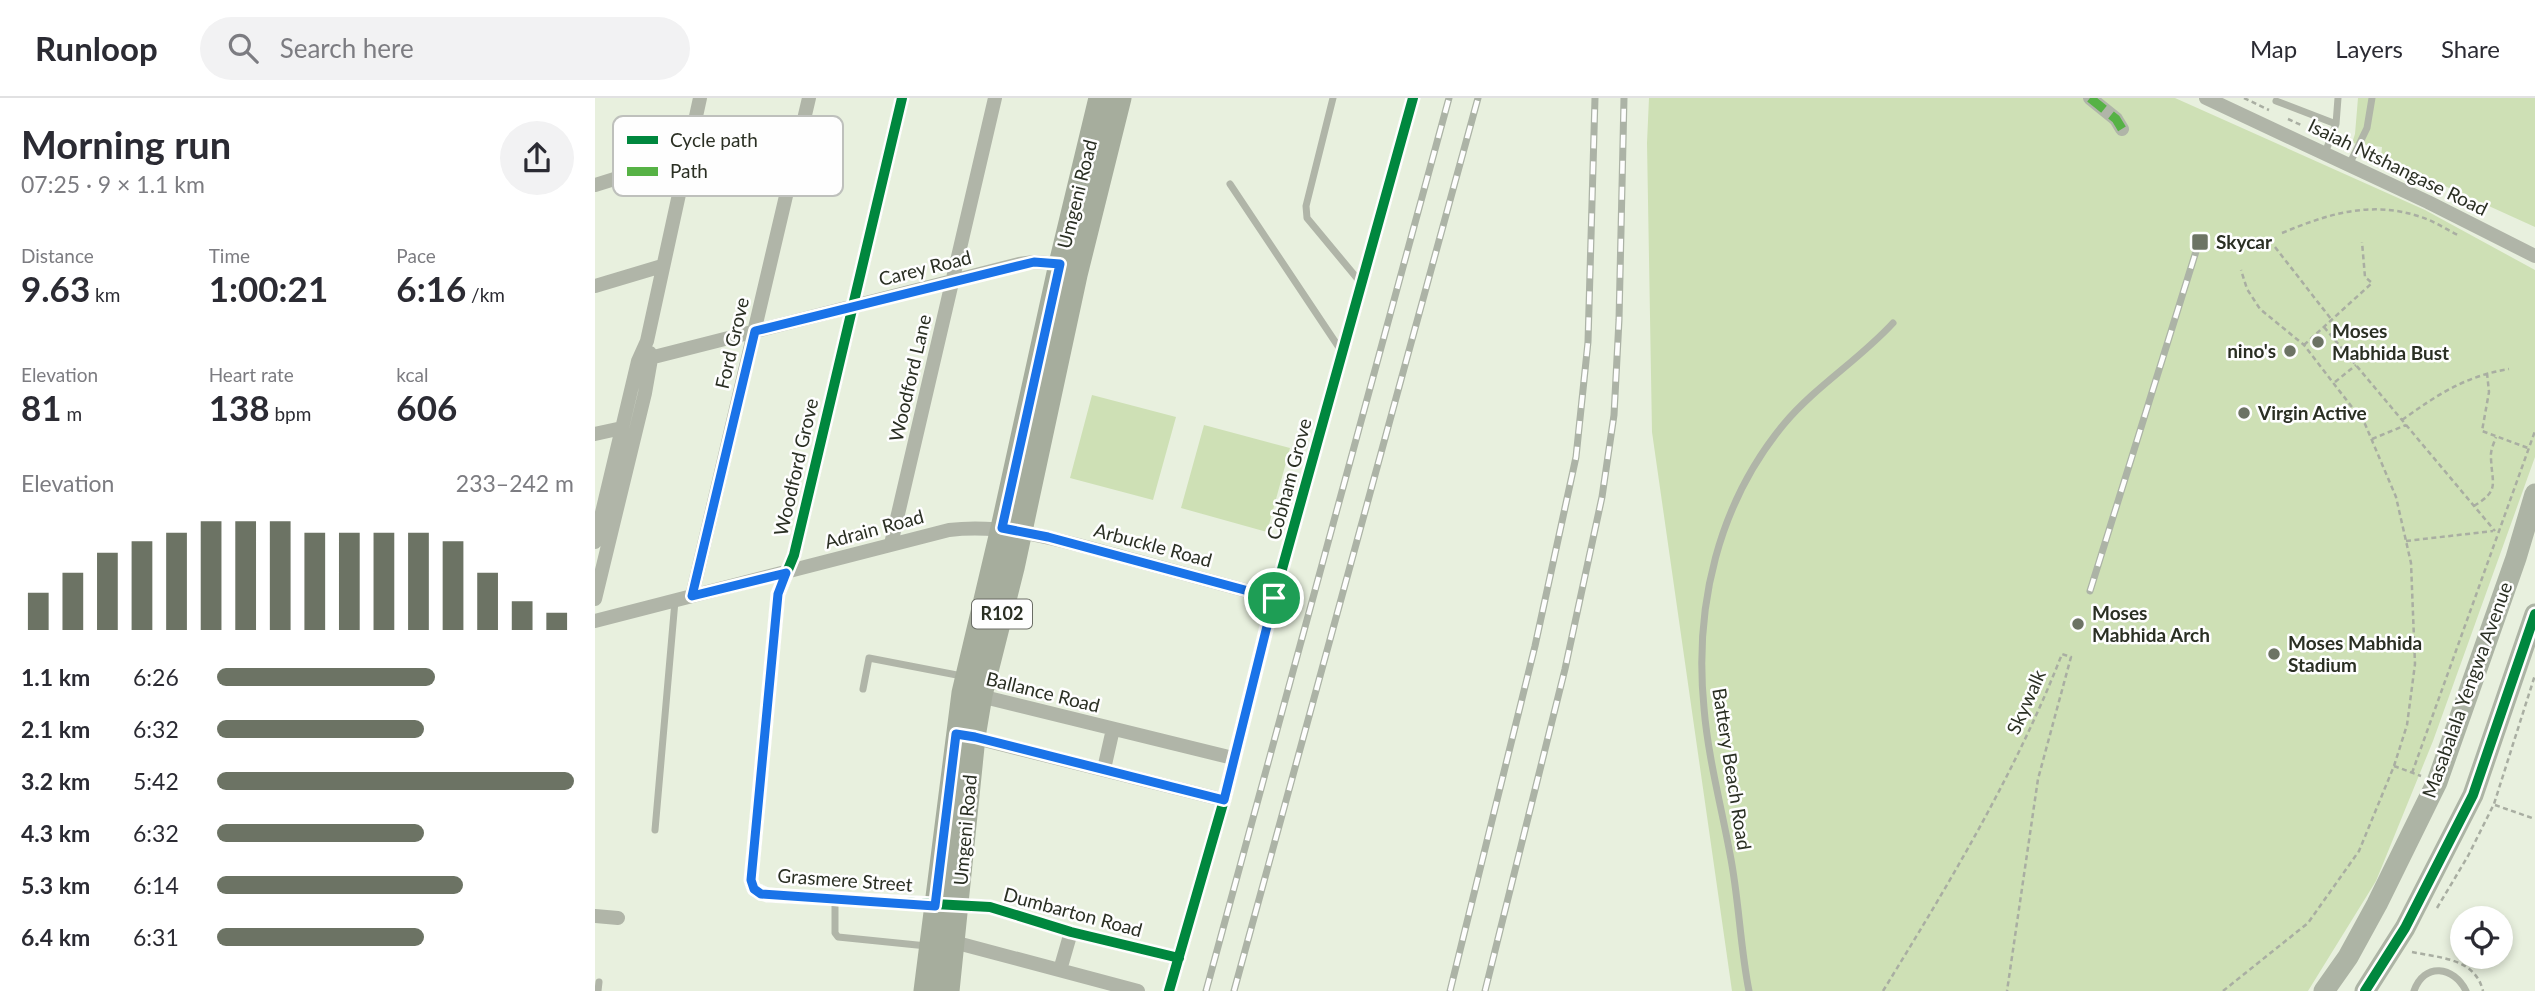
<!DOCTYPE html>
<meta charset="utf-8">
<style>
body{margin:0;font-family:Lato,sans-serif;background:#f2f2f3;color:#2b2b33;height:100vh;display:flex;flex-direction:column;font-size:26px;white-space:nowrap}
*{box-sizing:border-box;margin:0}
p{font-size:23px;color:#7c7c81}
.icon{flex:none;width:38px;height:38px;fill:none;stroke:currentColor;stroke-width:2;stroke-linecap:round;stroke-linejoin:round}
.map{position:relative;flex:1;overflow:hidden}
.panel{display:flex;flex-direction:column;background:#fff;width:595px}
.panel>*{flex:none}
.tools{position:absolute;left:1855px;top:808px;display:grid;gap:14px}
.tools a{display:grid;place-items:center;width:63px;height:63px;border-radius:50%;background:#fff;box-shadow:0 4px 10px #0003;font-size:35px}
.pin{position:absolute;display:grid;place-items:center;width:60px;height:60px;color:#fff;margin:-30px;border:4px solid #fff;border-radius:50%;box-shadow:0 2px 7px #0007}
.round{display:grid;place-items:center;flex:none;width:74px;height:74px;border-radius:37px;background:#f2f2f3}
.headline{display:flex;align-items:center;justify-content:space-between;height:119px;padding:0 21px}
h1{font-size:38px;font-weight:700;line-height:52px}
.stats{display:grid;grid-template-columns:repeat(3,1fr);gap:10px;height:119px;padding:7px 21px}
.stats div{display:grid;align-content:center}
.stats b{font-size:35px;font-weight:700}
.stats small{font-size:19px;font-weight:400}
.stats p{font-size:19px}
.chart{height:196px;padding:14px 21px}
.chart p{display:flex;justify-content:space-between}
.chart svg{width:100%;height:126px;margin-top:7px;stroke:#6c7364;stroke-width:6}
ul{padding:0 21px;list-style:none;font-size:23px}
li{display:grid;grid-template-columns:112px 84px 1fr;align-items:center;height:52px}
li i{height:18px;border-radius:9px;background:#6c7364}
header{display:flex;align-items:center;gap:42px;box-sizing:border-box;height:98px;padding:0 35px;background:#fff;border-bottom:2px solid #e1e1e2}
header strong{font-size:33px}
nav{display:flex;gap:38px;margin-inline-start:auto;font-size:24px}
.search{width:490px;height:63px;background:#f2f2f3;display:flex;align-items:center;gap:18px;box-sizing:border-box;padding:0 24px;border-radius:38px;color:#7c7c81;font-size:26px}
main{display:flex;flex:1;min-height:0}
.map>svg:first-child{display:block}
</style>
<header>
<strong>Runloop</strong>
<div class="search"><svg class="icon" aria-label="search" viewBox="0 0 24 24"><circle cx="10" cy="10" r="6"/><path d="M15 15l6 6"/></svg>Search here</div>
<nav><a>Map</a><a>Layers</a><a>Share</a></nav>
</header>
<main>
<section class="panel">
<div class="headline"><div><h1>Morning run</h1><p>07:25 · 9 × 1.1 km</p></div><a class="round"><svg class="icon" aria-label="share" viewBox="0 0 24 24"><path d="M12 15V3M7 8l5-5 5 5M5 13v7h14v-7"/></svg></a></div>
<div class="stats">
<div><p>Distance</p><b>9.63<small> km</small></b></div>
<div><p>Time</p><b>1:00:21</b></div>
<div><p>Pace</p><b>6:16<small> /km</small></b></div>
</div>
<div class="stats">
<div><p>Elevation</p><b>81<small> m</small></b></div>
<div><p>Heart rate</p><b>138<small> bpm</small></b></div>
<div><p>kcal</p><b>606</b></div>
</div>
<div class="chart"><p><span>Elevation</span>233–242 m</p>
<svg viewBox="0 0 160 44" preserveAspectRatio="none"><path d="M5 44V31M15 44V24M25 44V17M35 44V13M45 44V10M55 44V6M65 44V6M75 44V6M85 44V10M95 44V10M105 44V10M115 44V10M125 44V13M135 44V24M145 44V34M155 44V38"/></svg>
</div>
<ul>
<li><b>1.1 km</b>6:26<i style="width:61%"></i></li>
<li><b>2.1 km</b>6:32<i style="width:58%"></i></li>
<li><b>3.2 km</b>5:42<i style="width:100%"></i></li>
<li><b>4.3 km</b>6:32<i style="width:58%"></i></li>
<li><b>5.3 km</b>6:14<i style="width:69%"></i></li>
<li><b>6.4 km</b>6:31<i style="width:58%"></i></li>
</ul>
</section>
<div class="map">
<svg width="1940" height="893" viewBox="0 0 1940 893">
<rect width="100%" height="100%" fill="#e8f0de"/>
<!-- green -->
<path fill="#cee0b5" d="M1054 0H1580L1830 112 1940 172V359L1838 643 1781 783 1713 893H1137L1057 334 1052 45Z
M1763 0H1940V129L1786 59 1787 49 1757 45 1760 36Z
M497 297 581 319 558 402 475 380Z
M609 327 695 350 672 434 586 410Z"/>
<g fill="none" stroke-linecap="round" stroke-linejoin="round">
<!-- path -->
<path stroke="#a9aea2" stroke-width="2.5" stroke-dasharray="5 3.5" stroke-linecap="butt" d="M1649 0 1674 12
M1693 21 1706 27
M1687 135C1733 116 1776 102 1826 119 1839 123 1852 132 1865 138
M1680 149 1736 221
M1729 229 1900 433
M1709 247 1777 185 1770 179 1767 144
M1892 275 1894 294 1887 333 1933 350
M1740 284 1761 267
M1807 322C1842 297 1870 278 1914 271
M1777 341 1811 327
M1879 408C1905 392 1897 387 1896 360 1895 353 1899 345 1901 339
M1811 443 1898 433
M1799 668 1826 678
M1817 675 1940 333
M1900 707 1940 721
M1842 810 1873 758 1899 706 1940 577
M1817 854C1845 860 1880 860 1888 893
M1288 893C1355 784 1420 676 1467 556L1476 559 1443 681 1412 893
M1628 893 1713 825 1764 753 1799 668 1812 627 1820 566 1816 465 1801 399 1770 326 1709 247 1665 211 1652 191 1646 172"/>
<!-- lane -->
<path stroke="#b0b5a8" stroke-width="7" d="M738 0 711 108 712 120 766 185
M1681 3 1741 26
M1730 55 1741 26 1743 0
M1754 67 1772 30 1777 0
M635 86 747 254
M268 591 274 560 367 578
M60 732 80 503
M240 801V835L243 839 332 848
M3 893 4 884
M1154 893C1145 848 1144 801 1135 756 1126 707 1113 659 1109 610 1099 508 1123 406 1189 326 1221 288 1264 262 1298 225
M1819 893C1829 864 1859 868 1871 893"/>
<!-- street -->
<path stroke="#b0b5a8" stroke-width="14" d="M307 0 199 457 183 496 156 782 159 791 172 797 395 809 476 834 584 860
M1495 0 1521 21 1527 31
M1611 0 1833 104 1940 158
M0 87 64 67 90 64
M0 188 67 168
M43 263 424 166 439 164 465 166
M0 336 27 330
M0 444 43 263 52 243 105 0
M296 446 400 0
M97 498 214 0
M0 501 50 295 56 261 55 255
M0 523 354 432C414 425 471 444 528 459 579 473 629 487 679 500
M381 597 638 660
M373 638 629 702
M509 671 518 631
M0 818 23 820
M351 842 543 893
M465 872 476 834
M574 893 629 702 679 500 818 0"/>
<!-- secondary -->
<path stroke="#adb4a5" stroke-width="21" d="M1729 893 1753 859 1782 806 1842 684 1921 460 1940 396
M1770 893 1810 830 1878 697 1940 516"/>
<!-- primary -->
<path stroke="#a6ad9d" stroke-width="23" d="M330 893 368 595 407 430 465 166 505 0
M353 893 379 639 386 597 418 470 481 177 525 0"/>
<defs>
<path id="rail" d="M1495 493 1603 147
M611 893 854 0
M639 893 883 0
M855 893 940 548 981 359 993 244 1000 0
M890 893 970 571 1007 399 1019 317 1024 222 1029 0"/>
</defs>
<!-- rail casing -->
<use href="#rail" stroke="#acb3a6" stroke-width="7"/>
<!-- rail -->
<use href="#rail" stroke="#fefefe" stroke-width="4.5" stroke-dasharray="13" stroke-linecap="butt"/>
<!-- quiet -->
<path stroke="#56b245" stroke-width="9" stroke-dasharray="18 9" stroke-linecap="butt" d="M1495 0 1521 21 1527 31"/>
<defs>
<path id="cycleway" d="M307 0 199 457 183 496 156 782 159 791 172 797 395 809 476 834 584 860
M574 893 629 702 679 500 818 0
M1770 893 1810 830 1878 697 1940 516"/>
</defs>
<!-- cycleway casing -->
<use href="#cycleway" stroke="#fefefe" stroke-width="15"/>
<!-- cycleway -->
<use href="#cycleway" stroke="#00873e" stroke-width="10"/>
</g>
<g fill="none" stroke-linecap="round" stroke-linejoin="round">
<defs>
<path id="route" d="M439 164 465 166 407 430 453 439 679 500 629 702 380 639 361 636 340 808 166 796 159 791 156 782 183 496 191 475 97 498 160 233Z"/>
</defs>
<!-- route casing -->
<use href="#route" stroke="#fff" stroke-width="14"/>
<!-- route -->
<use href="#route" stroke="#1a73e8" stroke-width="9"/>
</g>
<!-- markers -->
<g fill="#6c7364" stroke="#fefefe" stroke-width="2.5">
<rect x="1596" y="135" width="18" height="18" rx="3.5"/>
<circle cx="1723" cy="244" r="7"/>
<circle cx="1695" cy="253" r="7"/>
<circle cx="1649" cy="315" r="7"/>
<circle cx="1483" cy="526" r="7"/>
<circle cx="1679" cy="556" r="7"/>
</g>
<g text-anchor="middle" stroke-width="5" stroke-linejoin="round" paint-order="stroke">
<!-- shield labels -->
<rect fill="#fefefe" stroke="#6a6d65" stroke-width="2" x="377" y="501.5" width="60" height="29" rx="5"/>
<g font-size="18" font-weight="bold" fill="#2a2f23">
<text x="407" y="522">R102</text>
</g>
<!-- street labels -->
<g font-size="19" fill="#2a2f23" stroke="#fefefe">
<text transform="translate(1803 69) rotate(26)" y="7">Isaiah Ntshangase Road</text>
<text transform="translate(482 96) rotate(-76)" y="7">Umgeni Road</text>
<text transform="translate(330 170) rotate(-14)" y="7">Carey Road</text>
<text transform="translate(137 245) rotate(-77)" y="7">Ford Grove</text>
<text transform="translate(315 280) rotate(-77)" y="7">Woodford Lane</text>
<text transform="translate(201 369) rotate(-77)" y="7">Woodford Grove</text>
<text transform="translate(694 381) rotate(-75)" y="7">Cobham Grove</text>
<text transform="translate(279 431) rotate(-15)" y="7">Adrain Road</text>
<text transform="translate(558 447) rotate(15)" y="7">Arbuckle Road</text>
<text transform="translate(1872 592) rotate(-70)" y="7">Masabalala Yengwa Avenue</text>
<text transform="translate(448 594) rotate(14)" y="7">Ballance Road</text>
<text transform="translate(1431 604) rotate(-66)" y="7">Skywalk</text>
<text transform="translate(1137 671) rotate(81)" y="7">Battery Beach Road</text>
<text transform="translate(370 732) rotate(-85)" y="7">Umgeni Road</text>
<text transform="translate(250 782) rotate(4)" y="7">Grasmere Street</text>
<text transform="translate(478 814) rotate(15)" y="7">Dumbarton Road</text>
</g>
<!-- poi labels -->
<g font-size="19" font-weight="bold" fill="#2a2f23" stroke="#fefefe" text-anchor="start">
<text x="1621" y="151">Skycar</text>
<text x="1737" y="240">Moses<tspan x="1737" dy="22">Mabhida Bust</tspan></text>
<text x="1681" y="260" text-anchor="end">nino's</text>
<text x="1663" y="322">Virgin Active</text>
<text x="1497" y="522">Moses<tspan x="1497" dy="22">Mabhida Arch</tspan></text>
<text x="1693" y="552">Moses Mabhida<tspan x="1693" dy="22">Stadium</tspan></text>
</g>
</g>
<!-- legend -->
<rect x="18" y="18" width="230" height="80" rx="10" fill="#fefefe" stroke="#bec0bc" stroke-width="2"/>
<rect x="32" y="38" width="31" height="8" fill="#00873e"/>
<rect x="32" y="69" width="31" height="9" fill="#56b245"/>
<g font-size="19" fill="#2a2f23">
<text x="75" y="49">Cycle path</text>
<text x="75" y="80">Path</text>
</g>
</svg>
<div class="tools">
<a><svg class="icon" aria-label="locate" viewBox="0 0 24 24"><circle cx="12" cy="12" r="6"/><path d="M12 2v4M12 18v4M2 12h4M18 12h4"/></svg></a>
</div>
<div class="pin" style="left:679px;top:500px;background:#1e9e55"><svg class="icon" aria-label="arrive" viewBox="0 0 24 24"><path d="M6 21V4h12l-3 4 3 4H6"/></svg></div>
</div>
</main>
